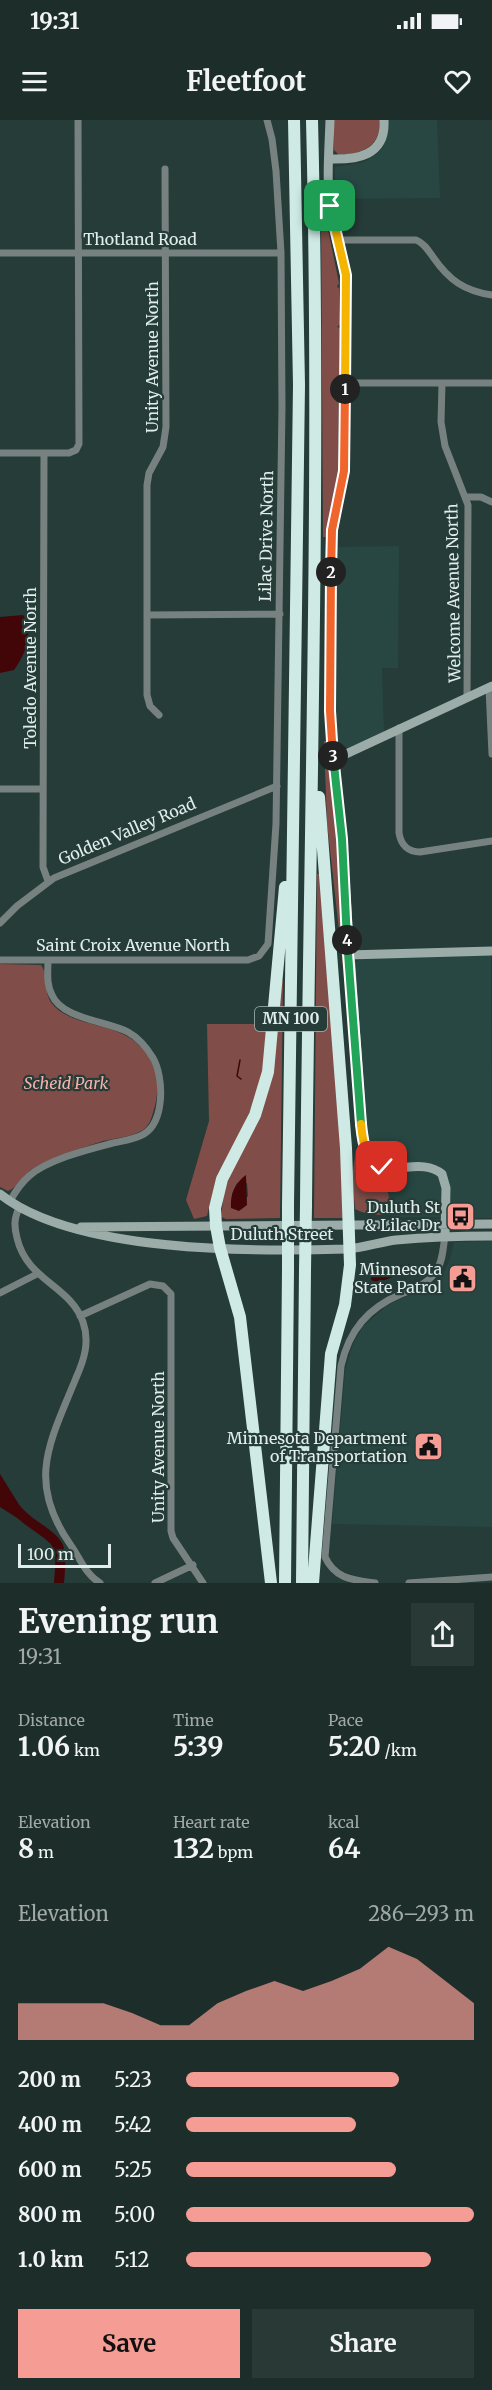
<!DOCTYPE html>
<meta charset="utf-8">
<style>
body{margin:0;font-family:Merriweather,serif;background:#293936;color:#f1f3f6;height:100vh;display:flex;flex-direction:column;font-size:22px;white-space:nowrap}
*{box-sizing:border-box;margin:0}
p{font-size:20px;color:#a0a8a8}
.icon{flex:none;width:33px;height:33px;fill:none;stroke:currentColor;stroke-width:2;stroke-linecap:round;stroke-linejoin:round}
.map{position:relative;height:1463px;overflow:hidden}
.details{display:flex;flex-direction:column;background:#1c2d2a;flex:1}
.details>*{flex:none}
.scale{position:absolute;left:18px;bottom:15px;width:93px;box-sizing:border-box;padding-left:6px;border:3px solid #e0edea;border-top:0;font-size:16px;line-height:21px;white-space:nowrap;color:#e0edea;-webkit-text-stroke:4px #253c38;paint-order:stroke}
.pin{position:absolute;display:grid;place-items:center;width:51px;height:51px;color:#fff;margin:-26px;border-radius:12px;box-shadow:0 3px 9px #0006}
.km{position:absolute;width:30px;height:30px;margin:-15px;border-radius:50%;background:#222;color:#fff;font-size:16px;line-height:30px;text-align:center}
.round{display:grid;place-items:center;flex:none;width:63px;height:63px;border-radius:0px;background:#293936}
.head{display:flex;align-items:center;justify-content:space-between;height:102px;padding:0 18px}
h1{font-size:33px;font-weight:700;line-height:45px}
.figures{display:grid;grid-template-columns:repeat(3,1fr);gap:9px;height:102px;padding:6px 18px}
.figures div{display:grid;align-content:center}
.figures b{font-size:26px;font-weight:700}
.figures small{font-size:16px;font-weight:400}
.figures p{font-size:16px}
.chart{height:168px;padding:12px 18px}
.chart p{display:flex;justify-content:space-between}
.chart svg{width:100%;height:108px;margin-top:6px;fill:#f59c94;opacity:.7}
.cta{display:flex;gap:12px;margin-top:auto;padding:12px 18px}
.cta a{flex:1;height:69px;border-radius:0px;background:#f59c94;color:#111;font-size:24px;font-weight:700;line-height:69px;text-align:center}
.cta a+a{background:#293936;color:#f1f3f6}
ul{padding:0 18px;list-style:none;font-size:20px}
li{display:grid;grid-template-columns:96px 72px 1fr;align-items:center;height:45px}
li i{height:15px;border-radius:8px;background:#f59c94}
.status{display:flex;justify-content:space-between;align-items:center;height:42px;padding:0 30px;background:#1c2d2a;direction:ltr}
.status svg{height:16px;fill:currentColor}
header{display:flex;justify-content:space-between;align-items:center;height:78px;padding:0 18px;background:#1c2d2a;font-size:27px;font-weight:700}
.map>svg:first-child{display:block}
</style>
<div class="status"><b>19:31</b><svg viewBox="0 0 49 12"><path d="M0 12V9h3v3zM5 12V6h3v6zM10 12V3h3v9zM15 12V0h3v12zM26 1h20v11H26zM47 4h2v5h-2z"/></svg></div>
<header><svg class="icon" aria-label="menu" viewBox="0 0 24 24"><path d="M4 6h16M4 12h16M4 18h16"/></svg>Fleetfoot<svg class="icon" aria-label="heart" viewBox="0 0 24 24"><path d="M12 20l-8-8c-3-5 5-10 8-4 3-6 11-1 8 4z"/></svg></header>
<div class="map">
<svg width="492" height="1463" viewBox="0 0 492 1463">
<rect width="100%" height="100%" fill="#253c38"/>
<!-- built -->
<path fill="#284742" d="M387 0H437L440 78 335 79V47L364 42 378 33 384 26Z
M399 426 398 548H382L384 613 348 628 342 627 334 620 336 427Z
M491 835 492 1098 394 1097 381 1042 374 1034 367 1016 355 842 361 839Z
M492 1121V1407L332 1404 345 1252 352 1226 363 1206 388 1185 435 1163 443 1154 449 1142 454 1122Z"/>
<!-- green -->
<path fill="#814d48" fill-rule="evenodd" d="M334 0H380C380 28 363 33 339 35L334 30Z
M324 90 339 163 337 167 339 168 340 204 337 207 340 208 339 263 337 262 335 264 336 266 339 264 338 354 326 417H323L321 91Z
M324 621H327L338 724 345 846H343L327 703Z
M317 754H321L341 1005 343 1098H314Z
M0 844 41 845C50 857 41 873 55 887 77 908 118 902 141 927 157 945 160 964 155 986 152 995 151 1004 143 1010 132 1017 116 1018 103 1021 84 1027 47 1039 31 1050 23 1055 19 1063 12 1069L8 1071 0 1067Z
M280 861H283L280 1098 226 1099 221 1097 224 1072 231 1051 252 1008ZM237 1063H247L248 1076 237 1089 232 1074Z
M271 882 264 958 241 1012 217 1055 207 1096 194 1099 186 1080 209 1001 207 904H259Z
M356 1029 360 1030 370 1044 383 1050 393 1095C379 1095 366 1095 355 1089L352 1057Z"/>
<!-- water -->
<path fill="#420608" d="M23 495C35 512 25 535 14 550L0 553V497Z
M246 1055 247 1085 239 1091 231 1088C230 1074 235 1063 246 1055Z
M409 1144 411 1148C399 1153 383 1165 371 1160V1155L378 1149Z
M0 1354 28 1399 25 1403 0 1387Z"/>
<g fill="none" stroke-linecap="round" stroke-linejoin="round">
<!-- stream -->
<path stroke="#420608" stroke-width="1.5" d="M240 940 237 956 241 959"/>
<!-- river -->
<path stroke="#420608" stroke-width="10" d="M0 1380C19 1387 16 1392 30 1402 63 1425 62 1423 59 1463"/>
<!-- street -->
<path stroke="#778280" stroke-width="7" d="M337 120H416C424 123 428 130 433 137 449 160 464 171 492 175
M0 133H281
M345 263H492
M442 264 441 302 445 326 468 385 467 577
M0 333H69L76 330 79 324 78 0
M44 333 43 747 48 761
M466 377H481L492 382
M147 495 280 494
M489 568 492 634
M159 595 150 586 147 575V365L149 353 163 327 166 307 165 49
M399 608V713C401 725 408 732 420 732L492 721
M0 669H43
M0 803 17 786 54 758 277 666
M0 840H248L259 836 268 824 276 704 282 287 281 133 276 51 272 19 267 0
M10 1081C15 1072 21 1063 29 1056 47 1040 86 1030 109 1024 120 1021 134 1020 144 1014 165 1001 164 957 153 938 147 928 139 918 128 912 107 901 62 899 52 875 46 864 48 852 48 840
M19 1088C14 1099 14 1106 17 1118 27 1161 70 1165 83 1202 90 1222 84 1240 76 1258 50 1322 26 1361 70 1424 80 1438 85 1454 100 1463
M0 1173 37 1154
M80 1196 150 1164 163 1166 171 1174V1411L173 1418 203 1463
M155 1463 193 1445
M375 1463C353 1460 335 1459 325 1437L341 1246C349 1210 368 1188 401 1174 414 1169 427 1164 436 1152 443 1141 443 1128 445 1116
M409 1463 492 1457"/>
<!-- secondary -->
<path stroke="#9baca9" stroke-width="9" d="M330 0C329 31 326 64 331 94 334 120 345 142 346 168L344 351 331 422V607L342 719 363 1019C375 1071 415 1032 442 1054L446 1068 445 1116
M329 39C357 40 386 36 384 0
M333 640 492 566
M348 835 492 831
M0 1074C74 1133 253 1132 347 1129 363 1128 380 1122 396 1120 428 1117 460 1116 492 1116
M81 1107 492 1104"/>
<!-- highway -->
<path stroke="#cfeae5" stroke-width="12" d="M288 1085 299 265 294 0
M306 1085C309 723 321 362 312 0
M271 1463 240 1197 220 1128 216 1106 215 1088 222 1059 255 995 268 952 285 767
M285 1463 288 1150
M302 1463 305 1150
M313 1463 331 1234 345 1185 350 1145 346 1028 319 677"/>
<!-- highway-bridge -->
<path stroke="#cfeae5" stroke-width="12" d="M288 1150V1085
M305 1150 306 1085"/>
</g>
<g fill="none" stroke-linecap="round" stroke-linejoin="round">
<defs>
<path id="split-1" d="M330 86 346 155 345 269"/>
<path id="split-2" d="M331 452 332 410 344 351 345 269"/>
<path id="split-3" d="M331 452 330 591 333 636"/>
<path id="split-4" d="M333 636 342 719 347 820"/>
<path id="split-5" d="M347 820 361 1004"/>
<path id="split-6" d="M361 1004C363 1022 364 1039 382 1047"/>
</defs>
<!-- split-1 casing -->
<use href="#split-1" stroke="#fff" stroke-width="12"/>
<!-- split-2 casing -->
<use href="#split-2" stroke="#fff" stroke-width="12"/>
<!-- split-3 casing -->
<use href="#split-3" stroke="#fff" stroke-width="12"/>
<!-- split-4 casing -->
<use href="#split-4" stroke="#fff" stroke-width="12"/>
<!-- split-5 casing -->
<use href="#split-5" stroke="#fff" stroke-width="12"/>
<!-- split-6 casing -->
<use href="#split-6" stroke="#fff" stroke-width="12"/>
<!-- split-1 -->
<use href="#split-1" stroke="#f5b400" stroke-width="8"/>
<!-- split-2 -->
<use href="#split-2" stroke="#f0652b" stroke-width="8"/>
<!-- split-3 -->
<use href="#split-3" stroke="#f0652b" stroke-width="8"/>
<!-- split-4 -->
<use href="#split-4" stroke="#22a559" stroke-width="8"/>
<!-- split-5 -->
<use href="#split-5" stroke="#22a559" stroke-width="8"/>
<!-- split-6 -->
<use href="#split-6" stroke="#f5b400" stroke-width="8"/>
</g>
<!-- icons -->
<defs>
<symbol id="bus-square" viewBox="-11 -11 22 22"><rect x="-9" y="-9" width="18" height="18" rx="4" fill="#f59c94" stroke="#253c38"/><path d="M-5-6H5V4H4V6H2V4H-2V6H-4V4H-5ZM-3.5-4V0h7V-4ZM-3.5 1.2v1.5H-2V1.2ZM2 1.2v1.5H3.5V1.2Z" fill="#111"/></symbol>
<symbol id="civic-square" viewBox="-11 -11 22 22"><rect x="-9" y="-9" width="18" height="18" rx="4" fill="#f59c94" stroke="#253c38"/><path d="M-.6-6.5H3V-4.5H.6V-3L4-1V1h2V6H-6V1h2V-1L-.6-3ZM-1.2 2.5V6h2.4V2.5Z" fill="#111"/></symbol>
</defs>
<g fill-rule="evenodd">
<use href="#bus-square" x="444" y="1080" width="33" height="33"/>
<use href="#civic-square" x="446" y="1142" width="33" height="33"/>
<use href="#civic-square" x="412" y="1310" width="33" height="33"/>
</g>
<g text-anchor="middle" stroke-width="4.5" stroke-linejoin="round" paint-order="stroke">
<!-- shield labels -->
<rect fill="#253c38" stroke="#a8b8b5" stroke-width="1.5" x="255" y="887" width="72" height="24" rx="4.5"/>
<g font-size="15" font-weight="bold" fill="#e0edea">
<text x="291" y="904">MN 100</text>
</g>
<!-- street labels -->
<g font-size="16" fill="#e0edea" stroke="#253c38">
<text x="140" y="125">Thotland Road</text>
<text transform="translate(152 237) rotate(-90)" y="6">Unity Avenue North</text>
<text transform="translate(266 416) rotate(-89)" y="6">Lilac Drive North</text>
<text transform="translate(453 473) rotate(-91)" y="6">Welcome Avenue North</text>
<text transform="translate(30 548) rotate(-90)" y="6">Toledo Avenue North</text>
<text transform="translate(127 711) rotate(-23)" y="6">Golden Valley Road</text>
<text x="133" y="831">Saint Croix Avenue North</text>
<text x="282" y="1120">Duluth Street</text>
<text transform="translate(158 1327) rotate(-90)" y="6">Unity Avenue North</text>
</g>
<!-- park labels -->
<g font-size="16" font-style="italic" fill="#f9b2ab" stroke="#253c38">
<text x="66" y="969">Scheid Park</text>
</g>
<!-- poi labels -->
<g font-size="16" fill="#e0edea" stroke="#253c38" text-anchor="end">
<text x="440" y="1093">Duluth St<tspan x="440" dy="18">&amp; Lilac Dr</tspan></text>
<text x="442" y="1155">Minnesota<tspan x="442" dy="18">State Patrol</tspan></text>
<text x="407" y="1324">Minnesota Department<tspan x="407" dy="18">of Transportation</tspan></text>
</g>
</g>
</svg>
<div class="scale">100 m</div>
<div class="pin" style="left:330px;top:86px;background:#1e9e55"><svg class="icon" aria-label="arrive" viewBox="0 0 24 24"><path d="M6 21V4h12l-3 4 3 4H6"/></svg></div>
<div class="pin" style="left:382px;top:1047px;background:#d93025"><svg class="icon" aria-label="check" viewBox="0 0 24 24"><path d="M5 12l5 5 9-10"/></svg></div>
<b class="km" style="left:345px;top:269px">1</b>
<b class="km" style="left:331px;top:452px">2</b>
<b class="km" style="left:333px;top:636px">3</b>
<b class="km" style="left:347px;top:820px">4</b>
</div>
<section class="details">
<div class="head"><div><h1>Evening run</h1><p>19:31</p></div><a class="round"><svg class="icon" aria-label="share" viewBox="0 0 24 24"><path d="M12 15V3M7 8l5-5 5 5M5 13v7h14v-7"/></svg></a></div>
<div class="figures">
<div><p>Distance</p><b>1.06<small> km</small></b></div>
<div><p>Time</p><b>5:39</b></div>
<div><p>Pace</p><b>5:20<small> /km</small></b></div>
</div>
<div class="figures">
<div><p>Elevation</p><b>8<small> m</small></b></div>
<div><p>Heart rate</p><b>132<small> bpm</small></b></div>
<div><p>kcal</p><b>64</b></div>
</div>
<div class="chart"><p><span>Elevation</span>286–293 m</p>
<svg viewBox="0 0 160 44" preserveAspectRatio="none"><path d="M0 44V29L10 29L20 29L30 29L40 33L50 38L60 38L70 29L80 24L90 20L100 24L110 20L120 15L130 6L140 11L150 20L160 29V44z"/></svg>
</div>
<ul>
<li><b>200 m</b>5:23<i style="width:74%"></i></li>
<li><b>400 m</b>5:42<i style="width:59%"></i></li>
<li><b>600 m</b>5:25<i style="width:73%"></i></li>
<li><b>800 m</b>5:00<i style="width:100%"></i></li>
<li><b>1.0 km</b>5:12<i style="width:85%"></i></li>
</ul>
<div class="cta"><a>Save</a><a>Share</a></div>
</section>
